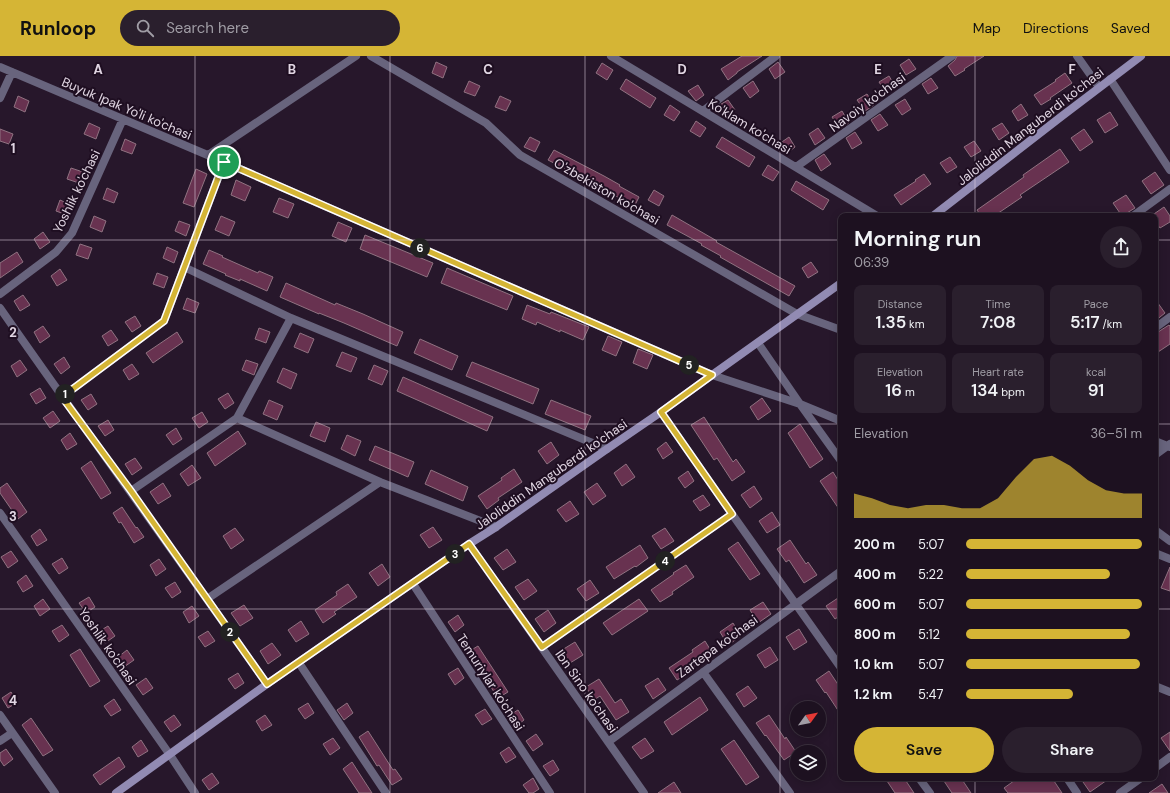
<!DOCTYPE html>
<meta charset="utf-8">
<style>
body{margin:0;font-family:"DM Sans",sans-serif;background:#2a1f2d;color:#f1f3f6;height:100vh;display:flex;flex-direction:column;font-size:15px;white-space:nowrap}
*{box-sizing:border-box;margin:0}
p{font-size:13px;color:#a09da5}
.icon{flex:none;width:22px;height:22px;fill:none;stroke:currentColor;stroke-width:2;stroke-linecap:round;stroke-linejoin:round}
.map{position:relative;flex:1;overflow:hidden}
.panel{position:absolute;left:838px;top:157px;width:320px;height:568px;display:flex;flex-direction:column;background:#1d1120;border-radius:8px;box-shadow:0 2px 10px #0003,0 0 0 1px #3b313e}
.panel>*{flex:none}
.needle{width:26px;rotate:57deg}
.controls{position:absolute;left:790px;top:645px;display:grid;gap:8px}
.controls a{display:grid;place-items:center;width:36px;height:36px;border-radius:50%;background:#1d1120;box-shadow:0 2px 10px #0003,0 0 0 1px #3b313e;font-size:20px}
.pin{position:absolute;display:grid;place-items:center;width:34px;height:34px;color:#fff;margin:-17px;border:2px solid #fff;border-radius:50%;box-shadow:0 1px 4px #0007}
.km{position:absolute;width:20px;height:20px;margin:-10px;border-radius:50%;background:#222;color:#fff;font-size:11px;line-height:20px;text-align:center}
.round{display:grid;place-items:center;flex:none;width:42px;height:42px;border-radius:21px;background:#2a1f2d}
.headline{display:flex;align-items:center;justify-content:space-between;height:68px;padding:0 16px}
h1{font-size:22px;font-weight:600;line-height:30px}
.figures{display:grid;grid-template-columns:repeat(3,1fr);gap:6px;height:68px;padding:4px 16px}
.figures div{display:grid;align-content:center;border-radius:8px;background:#2a1f2d;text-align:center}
.figures b{font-size:17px;font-weight:600}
.figures small{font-size:11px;font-weight:400}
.figures p{font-size:11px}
.chart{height:112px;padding:8px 16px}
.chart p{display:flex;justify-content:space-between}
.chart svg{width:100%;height:72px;margin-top:4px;fill:#d5b535;opacity:.7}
.primary-button{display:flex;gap:8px;margin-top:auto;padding:8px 16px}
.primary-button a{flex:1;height:46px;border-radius:24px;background:#d5b535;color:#111;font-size:16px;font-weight:600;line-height:46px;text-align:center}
.primary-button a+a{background:#2a1f2d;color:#f1f3f6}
ul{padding:0 16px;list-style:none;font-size:13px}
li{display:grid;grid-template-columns:64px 48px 1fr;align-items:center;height:30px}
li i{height:10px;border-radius:5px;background:#d5b535}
header{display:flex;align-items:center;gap:24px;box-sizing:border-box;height:56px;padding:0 20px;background:#d5b535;color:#111}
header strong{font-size:19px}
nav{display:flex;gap:22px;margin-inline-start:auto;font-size:14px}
.search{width:280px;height:36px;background:#2a1f2d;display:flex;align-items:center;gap:10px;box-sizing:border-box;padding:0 14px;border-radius:22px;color:#a09da5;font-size:15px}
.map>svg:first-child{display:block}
</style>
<header>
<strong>Runloop</strong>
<div class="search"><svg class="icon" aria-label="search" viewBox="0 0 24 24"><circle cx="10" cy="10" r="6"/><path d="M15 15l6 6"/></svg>Search here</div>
<nav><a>Map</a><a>Directions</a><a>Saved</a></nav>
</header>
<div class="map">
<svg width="1170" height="737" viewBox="0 0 1170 737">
<rect width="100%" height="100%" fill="#27172b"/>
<!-- building -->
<path fill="#683250" stroke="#907281" d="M742 0H762L737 16V17L728 24 721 13Z
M957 0H984L964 13 965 14 955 20 948 10 955 4Z
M909 3 916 13 906 19 900 9Z
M436 6 447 11 443 22 432 17Z
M778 6 785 16 775 23 769 13Z
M602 7 613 14 607 24 596 17Z
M1065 17 1072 27 1050 42 1051 43 1041 49 1034 39 1056 25 1055 24Z
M889 20 895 30 886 37 879 26Z
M931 22 938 32 928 38 922 28Z
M626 23 656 42 650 52 620 33Z
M469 25 480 30 475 40 464 36Z
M753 25 759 35 750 42 743 32Z
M698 29 704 39 696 45 688 35Z
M867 38 874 49 865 55 857 44Z
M18 40 29 45 25 56 14 51Z
M500 40 511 45 506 55 495 51Z
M905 43 911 53 902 59 895 49Z
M728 44 735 54 725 60 718 50Z
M1021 48 1028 59 1018 65 1012 55Z
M670 49 680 56 674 65 664 59Z
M842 55 849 67 840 73 832 61Z
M1110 56 1118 69 1105 77 1097 64Z
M880 58 888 69 878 75 871 64Z
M696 65 706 72 700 81 690 75Z
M89 67 100 72 96 83 84 78Z
M1002 67 1009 77 999 84 992 73Z
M818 72 825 82 815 89 809 78Z
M0 73 13 78 9 88 0 85Z
M1084 73 1093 86 1080 95 1071 82Z
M855 76 862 87 852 93 846 82Z
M530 81 540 86 535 96 524 91Z
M722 81 755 101 749 111 716 91Z
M789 81 795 91 786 98 779 88Z
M125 83 136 88 132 98 121 94Z
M974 85 981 95 971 101 964 91Z
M1060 93 1069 106 1020 139 1022 141 994 160H981L977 154 1024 121 1023 119Z
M554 94 604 120 620 129 619 130 639 141 634 151 604 133 548 104Z
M824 98 831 108 821 115 815 104Z
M950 101 957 111 947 117 940 107Z
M768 109 779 116 773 125 762 119Z
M71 112 83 116 79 127 67 123Z
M196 113 207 118 194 151 183 147Z
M1155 116 1164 129 1151 138 1142 125Z
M924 118 931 128 901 149 894 139 916 125 915 124Z
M236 124 251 131 245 145 231 139Z
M796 125 829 144 823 154 791 134Z
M107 132 118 137 114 147 103 143Z
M654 134 664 140 659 150 648 144Z
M1126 139 1135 152 1122 160 1113 147Z
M279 142 294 148 288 162 273 156Z
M60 144 71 149 67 159 56 155Z
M1164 151 1170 160V166L1160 172 1155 165V160H1151Z
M672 159 717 185 716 186 795 230 789 240 720 201 721 200 701 189 702 188 667 169Z
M94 160 106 165 102 176 90 171Z
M221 160 235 166 229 180 215 174Z
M179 165 190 169 186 180 175 175Z
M338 166 352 172 346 186 332 180Z
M43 176 50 186 40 193 34 183Z
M365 179 433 207 427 221 360 193Z
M80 188 92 192 88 203 76 199Z
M167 191 178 196 174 207 163 202Z
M209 194 223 200 222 201 258 217 259 215 273 221 267 235 240 223V225L225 219 226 218 203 208Z
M17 196 23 206 0 222V207Z
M811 206 818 216 808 222 802 212Z
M447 212 513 240 507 254 441 227Z
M60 213 67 224 57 230 51 220Z
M157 217 168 221 164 232 153 228Z
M286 227 335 249 336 247 363 258 403 276 397 290 344 267 319 257V258L280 241Z
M23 239 30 249 20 255 14 245Z
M187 242 199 247 195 257 183 253Z
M1155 243 1165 257 1155 265Z
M527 249 550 258 551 256 589 271 583 284 560 274V276L537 266 536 269 522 263Z
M135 260 141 270 132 276 125 266Z
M1169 269 1170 270V288L1155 298V277L1158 276Z
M43 270 50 280 40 287 34 276Z
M259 272 270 276 266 287 255 283Z
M111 274 118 284 108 290 102 280Z
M177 276 183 286 153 307 146 297Z
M300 277 314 283 308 297 294 291Z
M608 280 622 286 616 300 602 294Z
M420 283 458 300 452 314 414 297Z
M638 293 653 299 647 313 633 307Z
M342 296 357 302 351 316 336 310Z
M64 301 70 311 61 318 54 308Z
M20 304 27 314 17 321 11 310Z
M246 304 258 308 254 319 242 314Z
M472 306 539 333 533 348 466 320Z
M132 308 139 318 129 324 123 314Z
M374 309 388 315 382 329 368 323Z
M283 312 297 318 291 333 277 326Z
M403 321 493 361 487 375 397 335Z
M40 332 46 342 36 348 30 338Z
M228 337 234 347 225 353 218 343Z
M91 338 97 348 88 354 81 344Z
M762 342 771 355 758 364 750 351Z
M269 344 283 350 277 364 263 358Z
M551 344 591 360 585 374 545 358Z
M53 355 60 365 50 372 43 362Z
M202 356 208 366 199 372 192 362Z
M704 361 733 406 736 403 745 416 732 425 717 402 714 404 691 369Z
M108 364 114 374 105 380 98 370Z
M316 366 330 372 325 386 310 380Z
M800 368 823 403 810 412 788 377Z
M176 372 182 383 173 389 166 379Z
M238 375 246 388 215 410 207 397Z
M70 377 77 388 67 394 61 384Z
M347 379 361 385 355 400 341 393Z
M551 386 559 399 547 408 538 395Z
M666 386 673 396 663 403 657 393Z
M375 390 414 406 408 421 369 404Z
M135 402 142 412 132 419 125 408Z
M91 405 111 437 101 443 81 412Z
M626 408 635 421 622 430 614 417Z
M192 409 201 422 188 430 180 418Z
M514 413 522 426 498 442 499 444 487 453 478 440 502 424 501 422Z
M431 414 468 431 463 445 425 428Z
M688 415 694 425 685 432 678 422Z
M833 416 841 429V456L820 425Z
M7 427 27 456 18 463 0 437V432Z
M163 427 171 440 158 448 150 436Z
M597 427 606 440 593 449 584 436Z
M754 430 762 443 750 452 741 439Z
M703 439 710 449 700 455 693 445Z
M570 445 579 458 566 466 557 454Z
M122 451 136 472 137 471 144 481 134 487 121 466 119 467 113 457Z
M772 456 780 469 767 477 759 465Z
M433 471 442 484 429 492 420 479Z
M235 472 244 484 231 493 223 480Z
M665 472 674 485 661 493 652 480Z
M40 473 47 484 37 490 31 480Z
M790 484 806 508 808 506 817 519 804 527 789 504 786 506 777 493Z
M738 486 760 518 750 524 728 493Z
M640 489 648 502 636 511 635 510 614 523 606 511Z
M507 493 516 506 503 514 494 502Z
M11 495 18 505 8 512 1 501Z
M62 502 68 512 59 518 52 508Z
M159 503 166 513 156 520 150 509Z
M382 508 390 521 378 530 369 517Z
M686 509 694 521 672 536 673 538 660 546 651 534 674 518 673 517Z
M1170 511V535L1161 532Z
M26 519 33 530 23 536 17 526Z
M528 523 537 535 524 544 515 531Z
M590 524 599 537 586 545 577 533Z
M175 526 181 536 172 542 165 532Z
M348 528 357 541 334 556 336 558 323 567 315 554 337 539 336 536Z
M841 540V559L835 563 826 550Z
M89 541 95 551 86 557 79 547Z
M43 543 50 553 40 560 34 550Z
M639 543 648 555 612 579 603 567Z
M763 546 771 558 758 567 750 554Z
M244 549 253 562 240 570 231 557Z
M192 550 199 560 189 567 183 556Z
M548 554 556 567 544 576 535 563Z
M458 559 464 569 455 576 448 566Z
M301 565 309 578 296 586 288 574Z
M733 567 741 580 728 589 720 576Z
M62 569 69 579 59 586 52 575Z
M108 570 115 580 105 587 98 576Z
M799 573 807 586 794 594 786 581Z
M208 575 215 585 205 591 198 581Z
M705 585 713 598 689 614 690 616 677 624 669 612 693 596 692 594Z
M575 586 583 599 570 607 562 594Z
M272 587 281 599 268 608 260 595Z
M478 590 508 636 498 642 468 596Z
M770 591 778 604 765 612 757 599Z
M80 593 100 625 90 631 70 599Z
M127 594 134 604 124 611 118 601Z
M458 612 464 622 455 629 448 618Z
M829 615 841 633V659L826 636 825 637 816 624Z
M238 617 244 627 235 633 228 623Z
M146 622 153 632 143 639 136 629Z
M658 622 666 634 653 643 645 630Z
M599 623 615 647 621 643 629 656 616 664 600 640 594 644 586 631Z
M748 630 757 642 744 651 736 638Z
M11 636 18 646 8 652 2 642Z
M700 641 708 654 672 679 664 666Z
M114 643 121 654 111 660 104 650Z
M308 647 314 657 305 663 298 653Z
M347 647 353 657 344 664 337 654Z
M485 653 492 663 482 669 475 659Z
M518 654 524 664 515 671 508 660Z
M174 659 181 669 171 676 164 666Z
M265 659 272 669 262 675 256 665Z
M769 659 785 683 786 681 796 696 784 704 766 679 765 680 756 667Z
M31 662 53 694 43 700 22 669Z
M368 675 393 714 395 713 402 723 392 729 379 709 377 710 359 681Z
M1170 676V695L1161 682Z
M536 678 543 688 533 695 526 685Z
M333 682 340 692 330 699 323 688Z
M645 682 654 695 641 703 632 691Z
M141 684 148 695 138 701 132 691Z
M734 684 759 721 746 729 721 693Z
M509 691 516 701 506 707 500 697Z
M6 693 13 703 4 710 0 704V697Z
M119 701 125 711 100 729 93 719Z
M553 704 559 714 550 720 543 710Z
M352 706 359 717 372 737H359L343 713Z
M212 717 219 727 209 734 202 724Z
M533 722 539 733 533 737H529L523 729Z
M885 722H904L914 737H895Z
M942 722H961L971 737H952Z
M1018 722H1052L1062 737H1008L1004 732Z
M1090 722H1110L1090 736 1083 726Z
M674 726 681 737H658Z
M1162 728 1168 737H1149Z"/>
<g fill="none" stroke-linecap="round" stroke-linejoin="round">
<!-- street -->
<path stroke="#68647d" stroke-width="8" d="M371 0 486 67 520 99 797 258 841 274
M611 0 877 160
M1077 0 1099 31
M0 11 224 106 712 319 800 348 841 365
M1110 23 1170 114
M0 42 12 16
M703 55 776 0
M208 99 356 0
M796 111 952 0
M1133 160 1170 133
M184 211 291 262 607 393
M0 238 56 196 72 177 123 63
M0 252C88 378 179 503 267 628
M1155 272 1170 261
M758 287 800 348 841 405
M62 341 164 265 224 106
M661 356 732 458 841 612
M237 362 291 262
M1155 385 1170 391
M1155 399 1170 388
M131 435 237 362 380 426 496 471
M0 457 170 699 195 737
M1155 474 1170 485
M469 488 644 737
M1155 497 1170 503
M413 528 550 737
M207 543 380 426
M542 591 732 458
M299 607 386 737
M703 616 790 737
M1155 630 1170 636
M0 659 55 737
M0 685 12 677
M608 686 841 515
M1155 712 1170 701
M919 722 930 737
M1067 722 1077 737
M1120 737 1141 722"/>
<!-- secondary -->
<path stroke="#928bb3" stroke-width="8" d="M933 160 1062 60 1141 0
M116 737 267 628 469 488 496 471 607 393 661 356 712 319 841 227"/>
</g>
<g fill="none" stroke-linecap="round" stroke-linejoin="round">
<defs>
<path id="route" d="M224 106 712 319 661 356 732 458 542 591 469 488 267 628 131 435 62 341 164 265Z"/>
</defs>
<!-- route casing -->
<use href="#route" stroke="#fff" stroke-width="8"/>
<!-- route -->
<use href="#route" stroke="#d5b535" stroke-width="5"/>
</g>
<!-- grid -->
<path fill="none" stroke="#e1d6e3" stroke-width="1" stroke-opacity="0.55" d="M195 0V737M390 0V737M585 0V737M780 0V737M975 0V160M0 184H841M1155 184H1170M0 368H841M1155 368H1170M0 553H841M1155 553H1170M975 722V737"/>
<g text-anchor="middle" stroke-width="4" stroke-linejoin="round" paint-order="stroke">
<!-- street labels -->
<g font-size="13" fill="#e1d6e3" stroke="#1e0e21">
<text transform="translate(867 46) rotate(-36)" y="5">Navoiy ko'chasi</text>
<text transform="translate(127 52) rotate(23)" y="5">Buyuk Ipak Yo'li ko'chasi</text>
<text transform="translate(750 70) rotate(31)" y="5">Ko'klam ko'chasi</text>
<text transform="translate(1030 70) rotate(-38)" y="5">Jaloliddin Manguberdi ko'chasi</text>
<text transform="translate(76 135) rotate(-64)" y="5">Yoshlik ko'chasi</text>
<text transform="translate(607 135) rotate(30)" y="5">O'zbekiston ko'chasi</text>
<text transform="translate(551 418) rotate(-35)" y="5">Jaloliddin Manguberdi ko'chasi</text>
<text transform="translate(108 590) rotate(55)" y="5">Yoshlik ko'chasi</text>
<text transform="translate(717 590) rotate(-36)" y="5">Zartepa ko'chasi</text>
<text transform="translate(491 626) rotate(57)" y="5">Temuriylar ko'chasi</text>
<text transform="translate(587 635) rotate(55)" y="5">Ibn Sino ko'chasi</text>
</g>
</g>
<g font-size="13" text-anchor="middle" font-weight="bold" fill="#e1d6e3" stroke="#1e0e21" stroke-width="4" stroke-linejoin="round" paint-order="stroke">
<text x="98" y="18">A</text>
<text x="292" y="18">B</text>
<text x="488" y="18">C</text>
<text x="682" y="18">D</text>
<text x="878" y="18">E</text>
<text x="1072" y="18">F</text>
<text x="13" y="97">1</text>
<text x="13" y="281">2</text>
<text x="13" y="465">3</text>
<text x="13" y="649">4</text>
</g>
</svg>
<div class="controls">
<a><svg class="needle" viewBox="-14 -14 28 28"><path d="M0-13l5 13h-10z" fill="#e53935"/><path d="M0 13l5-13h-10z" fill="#a09da5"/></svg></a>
<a><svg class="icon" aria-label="layers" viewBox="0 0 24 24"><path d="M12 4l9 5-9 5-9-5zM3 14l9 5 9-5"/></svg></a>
</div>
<div class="pin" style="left:224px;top:106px;background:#1e9e55"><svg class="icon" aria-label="arrive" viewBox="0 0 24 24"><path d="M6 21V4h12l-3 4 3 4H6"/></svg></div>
<b class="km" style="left:65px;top:338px">1</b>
<b class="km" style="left:230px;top:576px">2</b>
<b class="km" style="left:455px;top:498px">3</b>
<b class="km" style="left:665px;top:505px">4</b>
<b class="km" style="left:689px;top:309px">5</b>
<b class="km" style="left:420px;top:192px">6</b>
<section class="panel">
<div class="headline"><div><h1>Morning run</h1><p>06:39</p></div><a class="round"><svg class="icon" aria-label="share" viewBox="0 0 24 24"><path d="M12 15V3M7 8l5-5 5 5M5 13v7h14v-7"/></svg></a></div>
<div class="figures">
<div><p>Distance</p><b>1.35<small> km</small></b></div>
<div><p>Time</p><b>7:08</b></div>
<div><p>Pace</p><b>5:17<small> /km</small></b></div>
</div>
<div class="figures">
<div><p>Elevation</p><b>16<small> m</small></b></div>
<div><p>Heart rate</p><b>134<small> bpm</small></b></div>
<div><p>kcal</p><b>91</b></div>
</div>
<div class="chart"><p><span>Elevation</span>36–51 m</p>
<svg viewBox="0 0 160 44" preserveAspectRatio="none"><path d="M0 44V29L10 32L20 36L30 38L40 36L50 36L60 38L70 38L80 32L90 19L100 8L110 6L120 12L130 21L140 27L150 29L160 29V44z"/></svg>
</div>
<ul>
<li><b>200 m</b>5:07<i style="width:100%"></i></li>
<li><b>400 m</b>5:22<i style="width:82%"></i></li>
<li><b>600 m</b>5:07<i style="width:100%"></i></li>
<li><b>800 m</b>5:12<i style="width:93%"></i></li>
<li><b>1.0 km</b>5:07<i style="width:99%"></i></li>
<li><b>1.2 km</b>5:47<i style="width:61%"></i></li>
</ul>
<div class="primary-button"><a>Save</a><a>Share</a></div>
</section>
</div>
